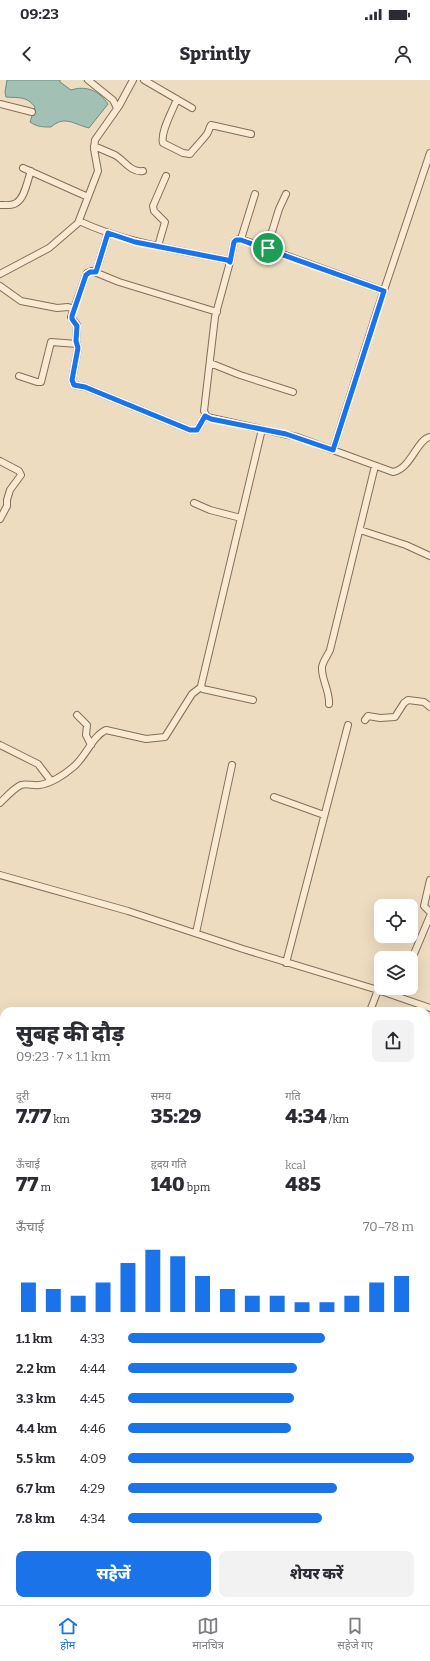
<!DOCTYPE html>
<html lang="hi">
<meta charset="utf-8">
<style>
body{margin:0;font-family:Bitter,"Noto Sans Devanagari",serif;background:#f2f2f3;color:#2b2b33;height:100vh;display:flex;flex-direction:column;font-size:15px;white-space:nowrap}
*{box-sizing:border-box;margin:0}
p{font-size:13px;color:#7c7c81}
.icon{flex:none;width:22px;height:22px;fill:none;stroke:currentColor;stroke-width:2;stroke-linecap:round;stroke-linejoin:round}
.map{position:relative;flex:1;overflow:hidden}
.drawer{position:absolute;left:0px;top:927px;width:430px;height:598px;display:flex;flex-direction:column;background:#fff;border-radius:12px 12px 0 0;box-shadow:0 4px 16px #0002}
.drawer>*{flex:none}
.buttons{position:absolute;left:374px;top:819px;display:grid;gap:8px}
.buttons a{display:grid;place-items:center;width:44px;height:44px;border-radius:8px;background:#fff;box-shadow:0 4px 16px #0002;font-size:20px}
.pin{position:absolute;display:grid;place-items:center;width:34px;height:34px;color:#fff;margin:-17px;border:2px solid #fff;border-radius:50%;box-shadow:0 1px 4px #0007}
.round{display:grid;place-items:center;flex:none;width:42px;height:42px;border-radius:8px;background:#f2f2f3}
.headline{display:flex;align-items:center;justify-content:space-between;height:68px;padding:0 16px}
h1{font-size:22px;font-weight:800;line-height:30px}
.metrics{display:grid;grid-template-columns:repeat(3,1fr);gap:6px;height:68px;padding:4px 16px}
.metrics div{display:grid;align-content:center}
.metrics b{font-size:20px;font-weight:800}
.metrics small{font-size:11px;font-weight:400}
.metrics p{font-size:11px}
.chart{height:112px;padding:8px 16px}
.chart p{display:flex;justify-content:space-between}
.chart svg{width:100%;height:72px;margin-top:4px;stroke:#1a73e8;stroke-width:6}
.cta{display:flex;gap:8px;margin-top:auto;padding:8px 16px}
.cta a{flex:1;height:46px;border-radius:8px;background:#1a73e8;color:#fff;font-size:16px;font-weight:800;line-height:46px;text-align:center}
.cta a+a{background:#f2f2f3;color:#2b2b33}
ul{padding:0 16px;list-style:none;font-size:13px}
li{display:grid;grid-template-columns:64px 48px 1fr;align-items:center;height:30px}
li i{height:10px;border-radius:5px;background:#1a73e8}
.status{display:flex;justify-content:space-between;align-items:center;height:28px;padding:0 20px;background:#fff;direction:ltr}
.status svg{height:11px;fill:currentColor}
header{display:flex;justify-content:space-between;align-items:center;height:52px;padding:0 16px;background:#fff;font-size:18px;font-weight:800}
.menu{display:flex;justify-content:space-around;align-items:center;height:56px;border-top:1px solid #e1e1e2;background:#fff;font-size:11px;color:#7c7c81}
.menu a{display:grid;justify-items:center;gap:2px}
.menu .current{color:#1a73e8}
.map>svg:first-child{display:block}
</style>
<div class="status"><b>09:23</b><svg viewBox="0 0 49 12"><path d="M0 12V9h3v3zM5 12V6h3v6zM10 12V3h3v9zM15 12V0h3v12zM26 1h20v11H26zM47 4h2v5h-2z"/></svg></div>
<header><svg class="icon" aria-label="back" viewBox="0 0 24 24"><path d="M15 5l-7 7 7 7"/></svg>Sprintly<svg class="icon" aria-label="person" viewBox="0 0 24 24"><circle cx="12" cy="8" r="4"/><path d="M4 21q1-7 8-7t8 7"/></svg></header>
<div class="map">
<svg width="430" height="1525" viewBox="0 0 430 1525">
<rect width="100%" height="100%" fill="#eedcc0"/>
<!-- water -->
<path fill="#a3c0b5" stroke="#6a8d82" d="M7 0H60V2L71 10C87 5 99 11 108 24L89 48C73 44 65 35 51 47 43 47 37 47 30 42L35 27C27 16 19 18 6 17L5 12Z"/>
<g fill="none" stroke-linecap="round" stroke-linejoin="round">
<defs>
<path id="minor" d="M88 0 113 20 117 28
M144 0 192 28
M177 19C173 30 160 52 163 63L183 73 190 74C192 71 206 56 207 54 209 51 209 48 211 45L251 54
M0 24 32 32
M94 66C101 69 108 72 115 75 124 80 131 93 143 91
M23 88 88 117
M0 125C5 125 12 126 16 123 25 118 27 101 31 91
M79 141C126 163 177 170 227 180L230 182 215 237 204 331 207 337 297 357 393 392C411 389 417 359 430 357
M241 159 255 114
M158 166 165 142 154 131 153 126 166 96
M267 168 279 129 286 114
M230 182 234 162 236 160 241 159 384 211
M96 192 108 153
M0 194 49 168 78 143 98 91 94 69 95 60 119 26 133 0
M0 206 21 221 57 228 68 227 74 229
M210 283 240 295 293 312
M19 296 37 302H41L51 262 77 264
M205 336 197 350H190L85 307 74 305 72 300 78 268 76 261 77 245 71 237 86 195 87 193 92 191 119 202 217 232
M333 370 377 231 430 73
M0 381 19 391 21 395 10 410 7 420V426L0 439
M194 423 210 430 241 438
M360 450 406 465 430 476
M253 620 203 609 201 606 262 349
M329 624C330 611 321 599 322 587 323 581 328 575 330 570L375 386
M77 635 87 645 86 655 91 665
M365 640 368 636 380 638 395 637 404 623 408 620 424 622 430 627
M0 665 38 684 51 701
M274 717 324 735
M0 723C6 717 14 708 21 705 27 703 33 706 39 705 50 704 64 695 72 688 85 679 92 656 106 650L146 659 165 657 192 614 201 607
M0 795 128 831 243 869 378 910 430 928
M430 800 424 826 430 832
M196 853 232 685
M411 881 430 836
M286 883 348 645
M396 916 399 908
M370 931 378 910
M426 1010 430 1011
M0 1057H4
M426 1078 430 1069
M0 1207H4
M426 1269 430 1270
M0 1340 4 1342
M4 1373 1 1382 4 1385
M0 1474 4 1467
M0 1513 4 1515
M13 1521 20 1525
M237 1521 244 1525
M140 1525 142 1521"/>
</defs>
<!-- minor casing -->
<use href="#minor" stroke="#866d58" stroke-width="8"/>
<!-- minor -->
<use href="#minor" stroke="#f9ead3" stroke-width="6"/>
</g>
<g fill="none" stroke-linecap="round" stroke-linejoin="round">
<defs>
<path id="route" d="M108 153 135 162 227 180 230 182 234 162 236 160H241L384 211 333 370 286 354 211 339 205 336 197 350H190L85 307 74 305 72 300 78 268 76 261 77 246 72 239V236L86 195 90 192H96Z"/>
</defs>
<!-- route casing -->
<use href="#route" stroke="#fff" stroke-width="8"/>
<!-- route -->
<use href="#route" stroke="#1a73e8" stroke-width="5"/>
</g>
</svg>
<div class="buttons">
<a><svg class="icon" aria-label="locate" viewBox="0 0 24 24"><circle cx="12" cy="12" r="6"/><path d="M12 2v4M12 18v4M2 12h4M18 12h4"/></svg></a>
<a><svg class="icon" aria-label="layers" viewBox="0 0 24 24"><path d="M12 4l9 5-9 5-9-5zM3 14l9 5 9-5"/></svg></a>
</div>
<div class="pin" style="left:268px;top:168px;background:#1e9e55"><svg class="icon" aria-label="arrive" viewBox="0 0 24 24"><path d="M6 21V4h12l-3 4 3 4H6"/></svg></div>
<section class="drawer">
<div class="headline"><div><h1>सुबह की दौड़</h1><p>09:23 · 7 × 1.1 km</p></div><a class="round"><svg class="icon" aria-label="share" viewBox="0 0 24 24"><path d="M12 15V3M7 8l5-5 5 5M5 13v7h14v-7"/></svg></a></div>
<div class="metrics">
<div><p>दूरी</p><b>7.77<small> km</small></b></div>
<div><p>समय</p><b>35:29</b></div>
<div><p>गति</p><b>4:34<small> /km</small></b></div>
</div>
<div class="metrics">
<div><p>ऊँचाई</p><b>77<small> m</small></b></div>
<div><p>हृदय गति</p><b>140<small> bpm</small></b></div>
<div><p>kcal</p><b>485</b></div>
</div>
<div class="chart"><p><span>ऊँचाई</span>70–78 m</p>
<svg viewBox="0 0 160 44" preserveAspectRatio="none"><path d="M5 44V26M15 44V30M25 44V34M35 44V26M45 44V14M55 44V6M65 44V10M75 44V22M85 44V30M95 44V34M105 44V34M115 44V38M125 44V38M135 44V34M145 44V26M155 44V22"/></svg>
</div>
<ul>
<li><b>1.1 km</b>4:33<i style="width:69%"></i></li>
<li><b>2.2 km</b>4:44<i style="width:59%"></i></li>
<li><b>3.3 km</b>4:45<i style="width:58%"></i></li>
<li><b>4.4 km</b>4:46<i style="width:57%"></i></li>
<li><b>5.5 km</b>4:09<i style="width:100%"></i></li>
<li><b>6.7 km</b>4:29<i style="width:73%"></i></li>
<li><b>7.8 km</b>4:34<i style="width:68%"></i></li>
</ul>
<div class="cta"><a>सहेजें</a><a>शेयर करें</a></div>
</section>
</div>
<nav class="menu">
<a class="current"><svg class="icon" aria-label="home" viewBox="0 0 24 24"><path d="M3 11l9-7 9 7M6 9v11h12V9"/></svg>होम</a>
<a><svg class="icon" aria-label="map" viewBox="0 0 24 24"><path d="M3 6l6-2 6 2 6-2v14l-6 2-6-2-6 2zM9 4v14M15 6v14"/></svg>मानचित्र</a>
<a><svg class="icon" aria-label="saved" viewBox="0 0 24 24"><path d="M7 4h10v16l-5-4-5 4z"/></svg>सहेजे गए</a>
</nav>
